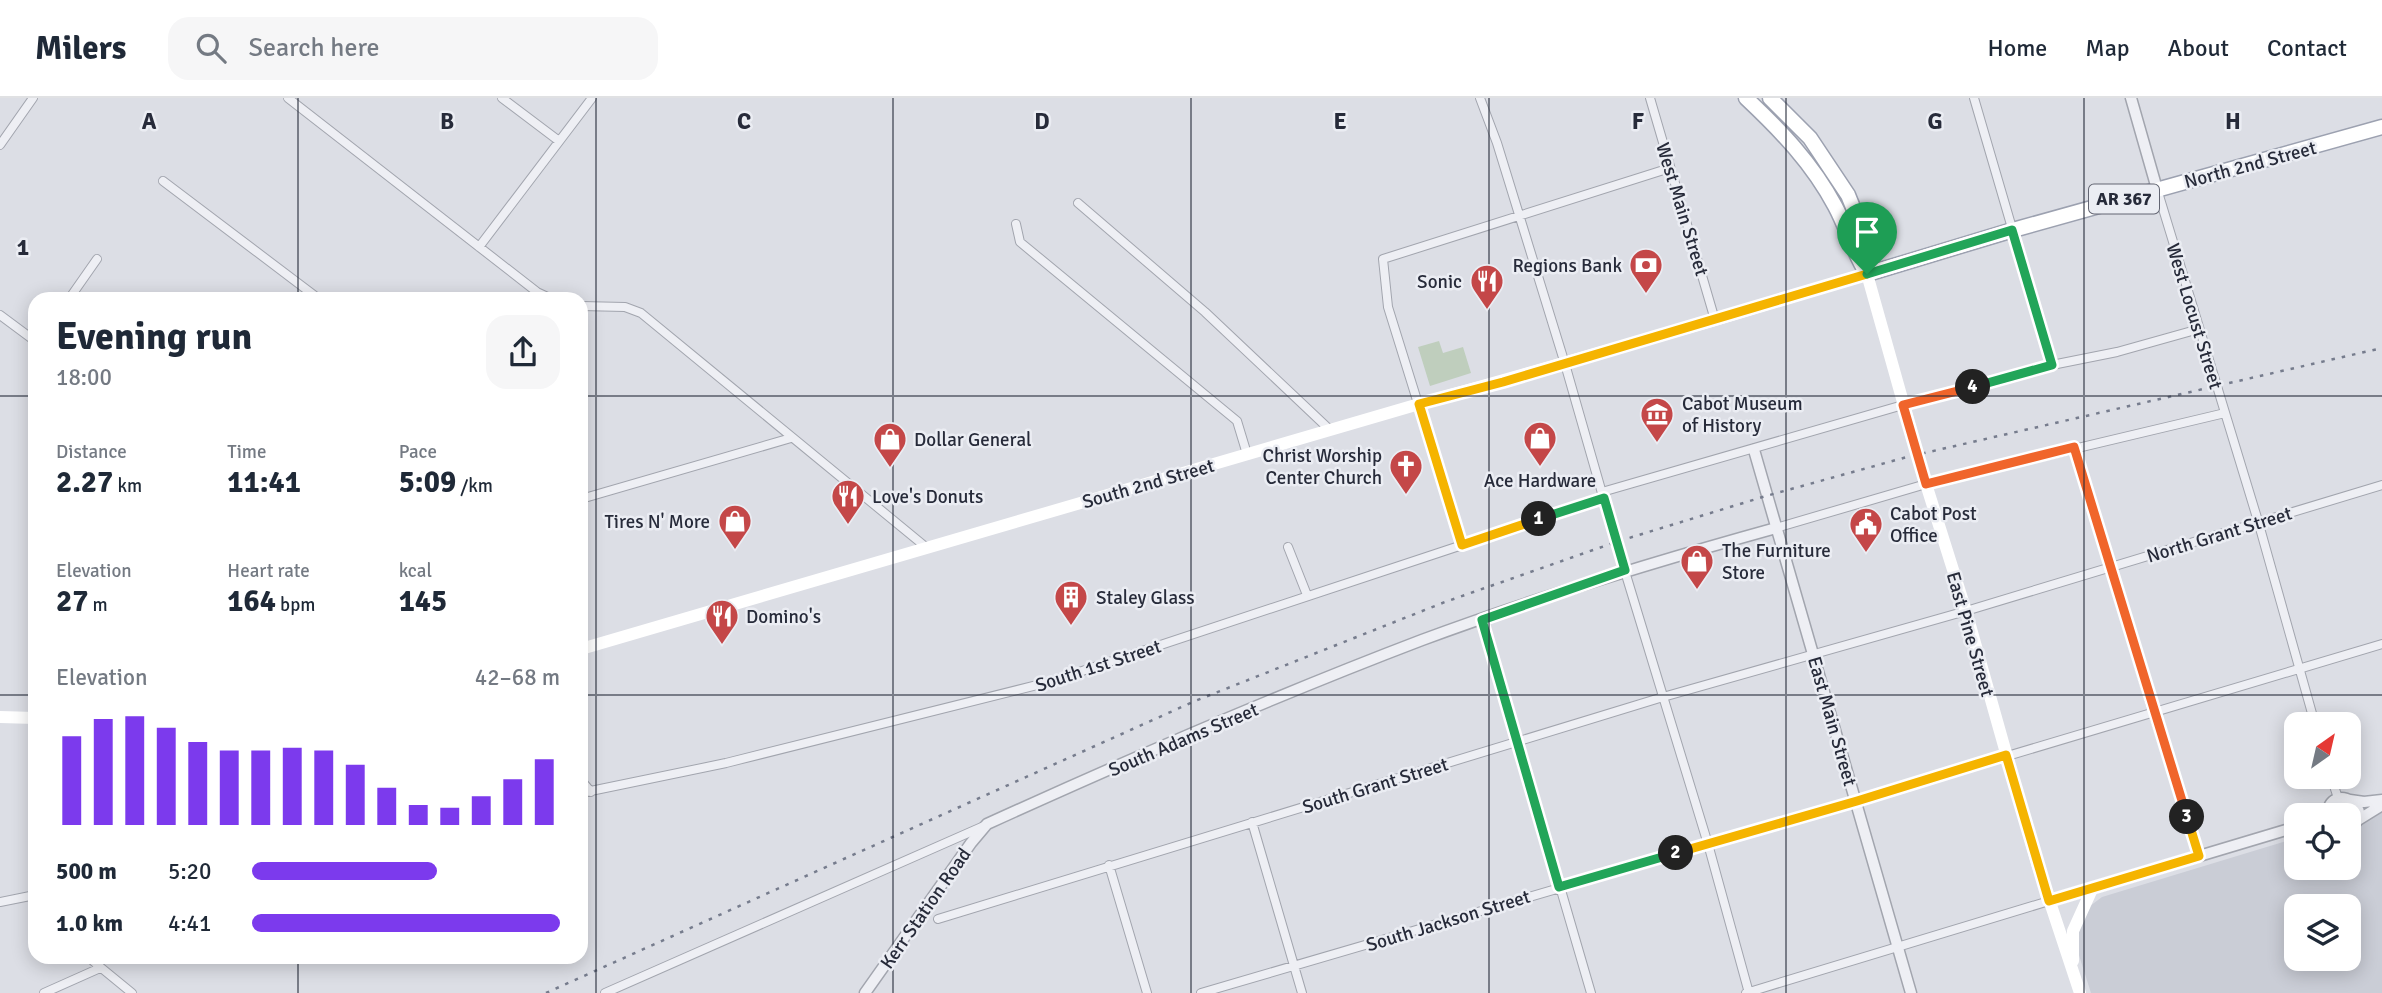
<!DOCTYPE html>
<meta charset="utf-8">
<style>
body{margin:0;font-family:Signika,sans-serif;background:#f6f6f7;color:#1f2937;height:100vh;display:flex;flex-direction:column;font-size:26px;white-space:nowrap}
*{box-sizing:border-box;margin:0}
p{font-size:23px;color:#747a83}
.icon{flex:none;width:38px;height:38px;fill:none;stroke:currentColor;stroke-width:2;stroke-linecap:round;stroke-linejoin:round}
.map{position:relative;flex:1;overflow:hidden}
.drawer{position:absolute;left:28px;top:194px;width:560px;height:672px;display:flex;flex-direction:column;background:#fff;border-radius:21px;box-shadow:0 4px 18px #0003}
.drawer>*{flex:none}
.needle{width:46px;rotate:34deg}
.controls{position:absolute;left:2284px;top:614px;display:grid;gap:14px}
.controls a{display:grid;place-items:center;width:77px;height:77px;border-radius:14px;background:#fff;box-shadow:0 4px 18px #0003;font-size:35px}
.pin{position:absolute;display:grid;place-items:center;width:60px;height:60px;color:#fff;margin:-72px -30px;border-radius:50% 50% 50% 0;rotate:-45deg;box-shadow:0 0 7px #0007}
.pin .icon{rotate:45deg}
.km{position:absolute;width:35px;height:35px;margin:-18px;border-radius:50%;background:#222;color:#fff;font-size:19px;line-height:35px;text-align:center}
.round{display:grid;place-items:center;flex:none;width:74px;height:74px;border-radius:21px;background:#f6f6f7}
.head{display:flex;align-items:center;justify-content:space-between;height:119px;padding:0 28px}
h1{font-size:38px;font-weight:800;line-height:52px}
.metrics{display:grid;grid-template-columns:repeat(3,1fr);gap:10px;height:119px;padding:7px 28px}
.metrics div{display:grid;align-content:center}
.metrics b{font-size:30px;font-weight:800}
.metrics small{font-size:19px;font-weight:400}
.metrics p{font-size:19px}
.chart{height:196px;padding:14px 28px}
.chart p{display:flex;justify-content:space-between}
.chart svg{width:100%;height:126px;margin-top:7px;stroke:#7c3aed;stroke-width:6}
ul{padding:0 28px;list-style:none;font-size:23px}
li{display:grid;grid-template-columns:112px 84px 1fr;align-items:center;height:52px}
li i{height:18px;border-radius:9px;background:#7c3aed}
header{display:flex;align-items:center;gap:42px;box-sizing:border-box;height:98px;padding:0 35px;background:#fff;border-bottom:2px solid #e0e1e3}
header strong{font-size:33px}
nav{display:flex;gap:38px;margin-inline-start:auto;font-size:24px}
.search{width:490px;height:63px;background:#f6f6f7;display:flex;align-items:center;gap:18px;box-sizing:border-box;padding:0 24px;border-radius:21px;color:#747a83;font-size:26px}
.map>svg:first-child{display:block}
</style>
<header>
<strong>Milers</strong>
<div class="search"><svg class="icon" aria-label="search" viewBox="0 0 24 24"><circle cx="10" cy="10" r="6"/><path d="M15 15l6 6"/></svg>Search here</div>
<nav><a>Home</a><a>Map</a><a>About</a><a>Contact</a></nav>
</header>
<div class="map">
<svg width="2382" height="895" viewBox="0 0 2382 895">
<rect width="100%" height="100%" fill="#dcdee5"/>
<!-- built -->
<path fill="#cacdd6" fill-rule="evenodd" d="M2382 714V895H2091L2077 851V835L2090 808 2102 799 2296 740V770H2348L2349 724ZM2296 808H2348V861H2296Z"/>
<!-- green -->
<path fill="#bfcebd" d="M1439 243 1443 255 1463 249 1471 275 1430 288 1418 249Z"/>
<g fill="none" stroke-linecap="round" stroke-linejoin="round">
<defs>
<path id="minor" d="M288 0 537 194 552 201
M502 0 559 43
M1480 0 1497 45 1565 266 1616 444 1708 746 1749 895
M1650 0 1715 222
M1974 0 2052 267
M0 47 33 0
M163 83 319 201
M2157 91 2258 423 2315 626
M1078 105 1205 214 1330 332
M1016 126 1020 144 1237 323 1247 356
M479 149 592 0
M69 201 97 161
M581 208 625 209 641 215 927 450
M0 217 35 243
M2074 349 2153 614 2199 758
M1602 394 1903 307 2052 267 2117 254 2199 231
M581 401 791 340
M1776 430 1926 386 2225 315
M1462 447 1388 209 1383 161 1670 70
M1288 449 1307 497
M1482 521 1591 895
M2331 679 2338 700
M581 682 591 694
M581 695 726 665 1049 584 1604 400
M1252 724 1302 895
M1109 767 1147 895
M0 804 35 797
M938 821 1663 599 1966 513 2382 387
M88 859 132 895
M44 895 100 870
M605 895 984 728
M1201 895 1857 703 2382 546
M1746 895 2049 803"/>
<path id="tertiary" d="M2131 0 2157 91
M1754 352 1911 895
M2350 702 2364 704 2382 702
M2327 718C2330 680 2381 712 2348 731
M2358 722 2382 707
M2049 803 2296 729
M865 895 971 745 987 726C1130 661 1275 598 1422 542 1538 499 1657 463 1776 430"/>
<path id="primary" d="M1746 0C1781 33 1812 65 1835 108 1847 130 1853 154 1867 176
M1770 0 1810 40 1848 97 1869 149 1867 176
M1867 176 2013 132 2382 29"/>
</defs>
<!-- minor casing -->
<use href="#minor" stroke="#a2a5ae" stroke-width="10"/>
<!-- tertiary casing -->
<use href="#tertiary" stroke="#a2a5ae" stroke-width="13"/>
<!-- primary casing -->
<use href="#primary" stroke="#9ca1b0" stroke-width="17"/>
<!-- minor -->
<use href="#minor" stroke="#eeeff4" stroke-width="8"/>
<!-- tertiary -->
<use href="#tertiary" stroke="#eeeff4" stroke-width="10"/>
<!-- secondary -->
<path stroke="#fff" stroke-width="12" d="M581 551 1419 306 1715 222 1867 176 1926 386 1966 513 2037 765 2080 895
M0 619 35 620
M2073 863V833L2093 789"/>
<!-- primary -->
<use href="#primary" stroke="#fff" stroke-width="14"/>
<!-- rail -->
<path stroke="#767c8d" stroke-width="2.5" stroke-dasharray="3.5 7" stroke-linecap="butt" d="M546 895 1195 603 1445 504 1616 444 1766 398 1907 359 2382 250"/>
</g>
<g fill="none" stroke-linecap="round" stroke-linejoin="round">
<defs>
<path id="split-1" d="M1539 421 1462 447 1419 306 1503 284 1867 176"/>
<path id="split-2" d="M1539 421 1604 400 1625 472 1482 522 1559 789 1676 755"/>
<path id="split-3" d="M1676 755 1857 703 2006 657 2049 803 2199 758 2187 719"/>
<path id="split-4" d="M1973 289 1903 307 1926 386 2074 349 2187 719"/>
<path id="split-5" d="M1867 176 2012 132 2052 267 1973 289"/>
</defs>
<!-- split-1 casing -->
<use href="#split-1" stroke="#fff" stroke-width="14"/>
<!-- split-2 casing -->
<use href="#split-2" stroke="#fff" stroke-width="14"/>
<!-- split-3 casing -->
<use href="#split-3" stroke="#fff" stroke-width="14"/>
<!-- split-4 casing -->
<use href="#split-4" stroke="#fff" stroke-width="14"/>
<!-- split-5 casing -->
<use href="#split-5" stroke="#fff" stroke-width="14"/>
<!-- split-1 -->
<use href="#split-1" stroke="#f5b400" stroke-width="9"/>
<!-- split-2 -->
<use href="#split-2" stroke="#22a559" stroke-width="9"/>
<!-- split-3 -->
<use href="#split-3" stroke="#f5b400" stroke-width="9"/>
<!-- split-4 -->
<use href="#split-4" stroke="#f0652b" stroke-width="9"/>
<!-- split-5 -->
<use href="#split-5" stroke="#22a559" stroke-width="9"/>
</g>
<!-- grid -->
<path fill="none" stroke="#272b3a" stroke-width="2" stroke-opacity="0.55" d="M298 0V201M596 0V895M893 0V895M1191 0V895M1489 0V895M1786 0V895M2084 0V895M0 298H35M581 298H2382M0 597H35M581 597H2382M298 859V895"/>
<!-- icons -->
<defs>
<symbol id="bank-pin" viewBox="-11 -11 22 30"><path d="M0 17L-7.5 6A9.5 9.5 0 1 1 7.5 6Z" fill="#c44748" stroke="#ebedf3"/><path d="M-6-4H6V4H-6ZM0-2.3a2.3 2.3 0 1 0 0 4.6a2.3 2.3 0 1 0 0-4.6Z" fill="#fff"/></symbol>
<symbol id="restaurant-pin" viewBox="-11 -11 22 30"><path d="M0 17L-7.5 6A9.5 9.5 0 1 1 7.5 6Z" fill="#c44748" stroke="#ebedf3"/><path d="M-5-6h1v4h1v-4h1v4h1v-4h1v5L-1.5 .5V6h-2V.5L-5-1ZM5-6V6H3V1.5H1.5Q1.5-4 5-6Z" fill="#fff"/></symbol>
<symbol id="museum-pin" viewBox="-11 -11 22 30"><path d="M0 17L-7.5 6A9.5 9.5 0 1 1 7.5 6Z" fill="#c44748" stroke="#ebedf3"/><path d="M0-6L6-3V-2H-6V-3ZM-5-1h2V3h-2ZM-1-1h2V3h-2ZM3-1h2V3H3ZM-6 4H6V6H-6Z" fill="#fff"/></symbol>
<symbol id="shop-pin" viewBox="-11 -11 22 30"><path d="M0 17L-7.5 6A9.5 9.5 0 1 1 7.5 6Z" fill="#c44748" stroke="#ebedf3"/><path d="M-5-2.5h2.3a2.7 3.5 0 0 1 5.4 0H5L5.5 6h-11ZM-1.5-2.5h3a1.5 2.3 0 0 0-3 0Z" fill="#fff"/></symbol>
<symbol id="church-pin" viewBox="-11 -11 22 30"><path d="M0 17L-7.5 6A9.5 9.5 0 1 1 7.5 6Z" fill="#c44748" stroke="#ebedf3"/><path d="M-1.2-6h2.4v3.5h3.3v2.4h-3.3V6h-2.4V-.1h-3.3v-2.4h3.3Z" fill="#fff"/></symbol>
<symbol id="civic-pin" viewBox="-11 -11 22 30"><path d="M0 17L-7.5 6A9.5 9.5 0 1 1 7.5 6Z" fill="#c44748" stroke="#ebedf3"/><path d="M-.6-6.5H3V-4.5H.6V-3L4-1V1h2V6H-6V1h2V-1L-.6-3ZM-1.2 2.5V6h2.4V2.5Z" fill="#fff"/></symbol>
<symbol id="building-pin" viewBox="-11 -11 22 30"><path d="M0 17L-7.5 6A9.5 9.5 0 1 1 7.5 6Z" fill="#c44748" stroke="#ebedf3"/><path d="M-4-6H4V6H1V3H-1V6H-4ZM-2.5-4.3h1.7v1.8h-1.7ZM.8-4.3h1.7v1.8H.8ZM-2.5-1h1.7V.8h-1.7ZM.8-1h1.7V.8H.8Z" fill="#fff"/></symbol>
</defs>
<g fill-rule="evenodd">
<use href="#bank-pin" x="1627" y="148" width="38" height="52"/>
<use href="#restaurant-pin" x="1468" y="164" width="38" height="52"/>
<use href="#museum-pin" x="1638" y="297" width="38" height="52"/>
<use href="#shop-pin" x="1521" y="321" width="38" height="52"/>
<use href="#shop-pin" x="871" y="322" width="38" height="52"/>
<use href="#church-pin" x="1387" y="349" width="38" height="52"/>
<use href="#restaurant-pin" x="829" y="379" width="38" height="52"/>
<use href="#shop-pin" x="716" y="404" width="38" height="52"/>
<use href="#civic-pin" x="1847" y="407" width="38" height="52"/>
<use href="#shop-pin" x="1678" y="444" width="38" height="52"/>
<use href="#building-pin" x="1052" y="480" width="38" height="52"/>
<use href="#restaurant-pin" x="703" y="499" width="38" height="52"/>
</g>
<g text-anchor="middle" stroke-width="5" stroke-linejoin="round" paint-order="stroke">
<!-- shield labels -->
<rect fill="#ebedf3" stroke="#626572" stroke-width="2" x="2089" y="86.5" width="70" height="29" rx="5"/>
<g font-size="18" font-weight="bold" fill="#272b3a">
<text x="2124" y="107">AR 367</text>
</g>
<!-- street labels -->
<g font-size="19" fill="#272b3a" stroke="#ebedf3">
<text transform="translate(2250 66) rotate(-15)" y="7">North 2nd Street</text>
<text transform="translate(1683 111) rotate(73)" y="7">West Main Street</text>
<text transform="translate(2195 218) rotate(73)" y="7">West Locust Street</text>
<text transform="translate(1148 385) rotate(-16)" y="7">South 2nd Street</text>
<text transform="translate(2219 436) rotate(-17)" y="7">North Grant Street</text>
<text transform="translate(1971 536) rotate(74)" y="7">East Pine Street</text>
<text transform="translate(1098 567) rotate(-18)" y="7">South 1st Street</text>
<text transform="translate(1833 623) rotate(74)" y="7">East Main Street</text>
<text transform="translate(1183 641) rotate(-23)" y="7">South Adams Street</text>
<text transform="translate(1375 687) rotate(-17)" y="7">South Grant Street</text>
<text transform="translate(925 810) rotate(-55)" y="7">Kerr Station Road</text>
<text transform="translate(1448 822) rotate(-17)" y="7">South Jackson Street</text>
</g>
<!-- poi labels -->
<g font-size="19" fill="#272b3a" stroke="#ebedf3" text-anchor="start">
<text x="1622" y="174" text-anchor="end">Regions Bank</text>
<text x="1462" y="190" text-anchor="end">Sonic</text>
<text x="1682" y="312">Cabot Museum<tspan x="1682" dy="22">of History</tspan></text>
<text x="914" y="348">Dollar General</text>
<text x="1382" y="364" text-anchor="end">Christ Worship<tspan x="1382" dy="22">Center Church</tspan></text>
<text x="1540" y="389" text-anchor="middle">Ace Hardware</text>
<text x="872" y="405">Love's Donuts</text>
<text x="1890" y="422">Cabot Post<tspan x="1890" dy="22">Office</tspan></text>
<text x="710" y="430" text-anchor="end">Tires N' More</text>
<text x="1722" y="459">The Furniture<tspan x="1722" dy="22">Store</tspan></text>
<text x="1096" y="506">Staley Glass</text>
<text x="746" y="525">Domino's</text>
</g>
</g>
<g font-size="23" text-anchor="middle" font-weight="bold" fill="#272b3a" stroke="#ebedf3" stroke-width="5" stroke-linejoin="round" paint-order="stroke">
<text x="149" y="31">A</text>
<text x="447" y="31">B</text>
<text x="744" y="31">C</text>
<text x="1042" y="31">D</text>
<text x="1340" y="31">E</text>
<text x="1638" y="31">F</text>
<text x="1935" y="31">G</text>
<text x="2233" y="31">H</text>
<text x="23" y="157">1</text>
</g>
</svg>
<div class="controls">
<a><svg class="needle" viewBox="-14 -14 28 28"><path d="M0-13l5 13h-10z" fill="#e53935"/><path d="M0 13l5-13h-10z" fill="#747a83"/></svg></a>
<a><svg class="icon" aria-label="locate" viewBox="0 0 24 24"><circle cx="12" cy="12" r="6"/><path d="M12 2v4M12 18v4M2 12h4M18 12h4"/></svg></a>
<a><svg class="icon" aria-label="layers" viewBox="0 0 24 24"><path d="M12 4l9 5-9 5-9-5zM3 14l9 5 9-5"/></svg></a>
</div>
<div class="pin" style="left:1867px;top:176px;background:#1e9e55"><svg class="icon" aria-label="arrive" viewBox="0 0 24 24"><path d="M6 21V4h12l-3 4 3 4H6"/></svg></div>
<b class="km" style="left:1539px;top:421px">1</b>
<b class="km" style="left:1676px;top:755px">2</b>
<b class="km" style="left:2187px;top:719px">3</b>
<b class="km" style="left:1973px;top:289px">4</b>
<section class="drawer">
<div class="head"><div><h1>Evening run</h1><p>18:00</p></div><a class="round"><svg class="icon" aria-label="share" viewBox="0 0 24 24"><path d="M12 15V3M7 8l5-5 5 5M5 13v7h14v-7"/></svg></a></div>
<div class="metrics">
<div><p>Distance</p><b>2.27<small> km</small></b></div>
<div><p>Time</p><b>11:41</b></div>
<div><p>Pace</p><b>5:09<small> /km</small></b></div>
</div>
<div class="metrics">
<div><p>Elevation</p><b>27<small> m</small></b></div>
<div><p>Heart rate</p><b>164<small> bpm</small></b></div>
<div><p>kcal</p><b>145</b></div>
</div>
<div class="chart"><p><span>Elevation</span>42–68 m</p>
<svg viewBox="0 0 160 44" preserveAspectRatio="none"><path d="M5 44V13M15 44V7M25 44V6M35 44V10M45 44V15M55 44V18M65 44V18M75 44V17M85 44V18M95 44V23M105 44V31M115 44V37M125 44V38M135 44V34M145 44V28M155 44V21"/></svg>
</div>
<ul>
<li><b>500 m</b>5:20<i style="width:60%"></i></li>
<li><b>1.0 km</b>4:41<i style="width:100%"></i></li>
</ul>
</section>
</div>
